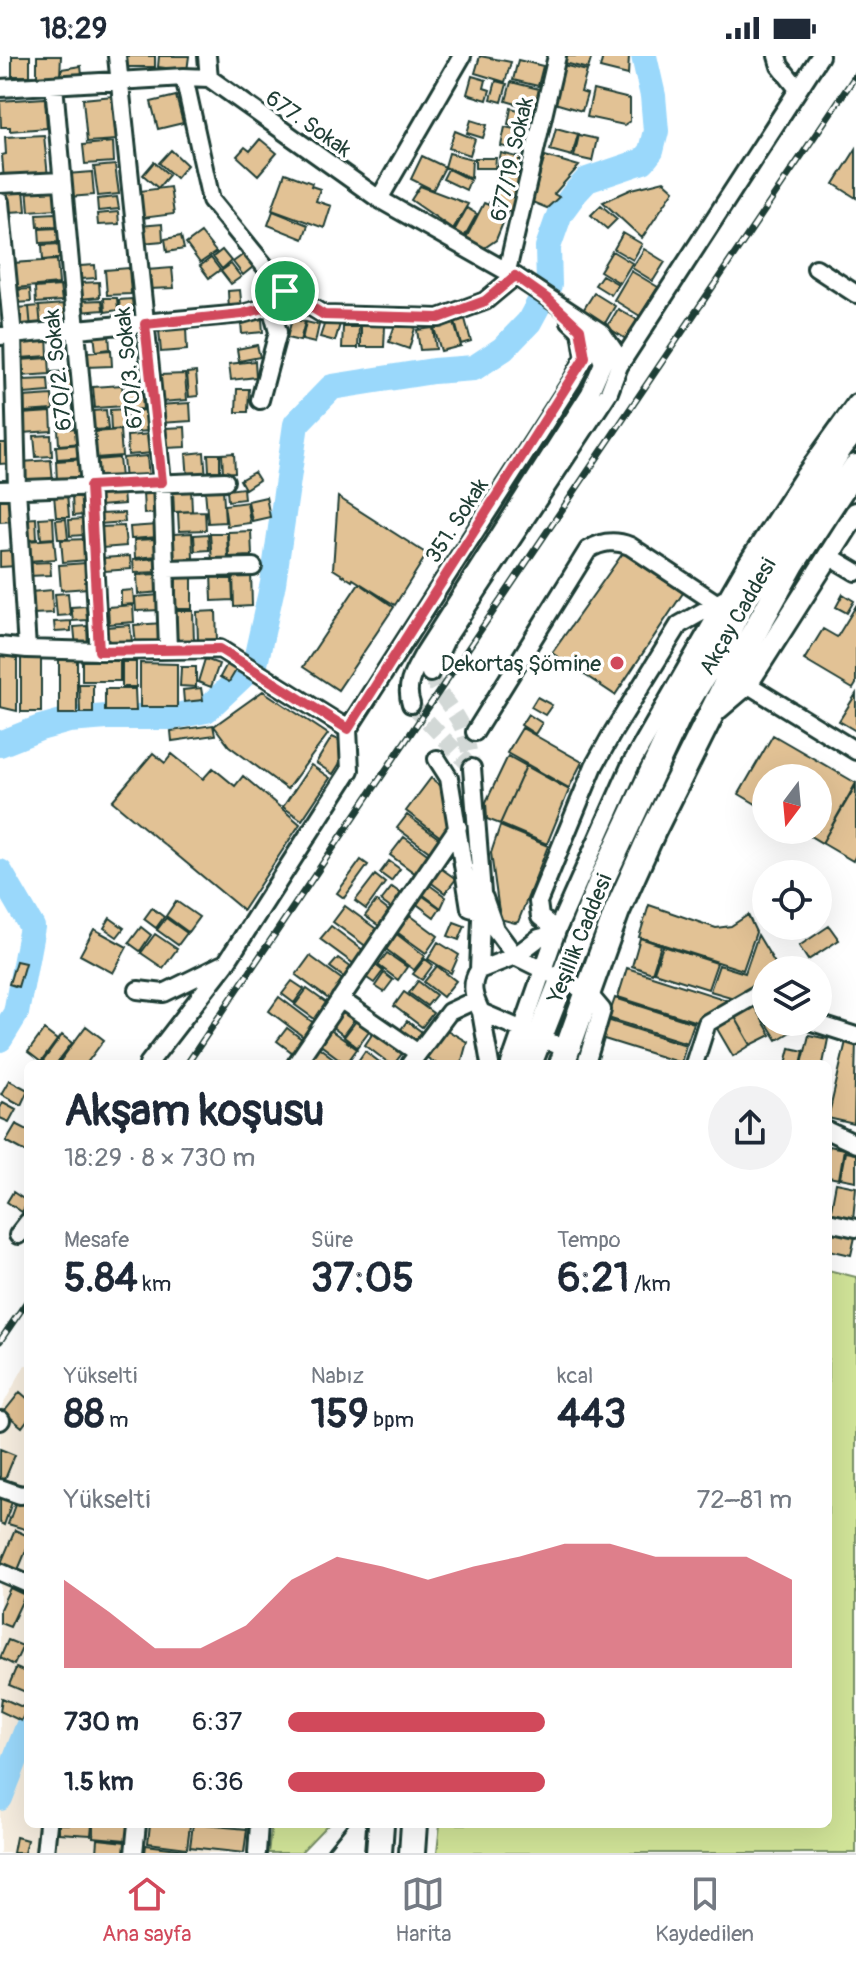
<!DOCTYPE html>
<html lang="tr">
<meta charset="utf-8">
<style>
body{margin:0;font-family:Pangolin,sans-serif;background:#f2f2f3;color:#1f2937;height:100vh;display:flex;flex-direction:column;font-size:30px;white-space:nowrap}
*{box-sizing:border-box;margin:0}
p{font-size:26px;color:#747a83}
.icon{flex:none;width:44px;height:44px;fill:none;stroke:currentColor;stroke-width:2;stroke-linecap:round;stroke-linejoin:round}
.map{position:relative;flex:1;overflow:hidden}
.panel{position:absolute;left:24px;top:1004px;width:808px;height:768px;display:flex;flex-direction:column;background:#fff;border-radius:12px;box-shadow:0 8px 32px #0002}
.panel>*{flex:none}
.needle{width:52px;rotate:196deg}
.buttons{position:absolute;left:752px;top:708px;display:grid;gap:16px}
.buttons a{display:grid;place-items:center;width:80px;height:80px;border-radius:50%;background:#fff;box-shadow:0 8px 32px #0002;font-size:40px}
.pin{position:absolute;display:grid;place-items:center;width:68px;height:68px;color:#fff;margin:-34px;border:4px solid #fff;border-radius:50%;box-shadow:0 2px 8px #0007}
.round{display:grid;place-items:center;flex:none;width:84px;height:84px;border-radius:42px;background:#f2f2f3}
.headline{display:flex;align-items:center;justify-content:space-between;height:136px;padding:0 40px}
h1{font-size:44px;font-weight:800;line-height:60px}
.metrics{display:grid;grid-template-columns:repeat(3,1fr);gap:12px;height:136px;padding:8px 40px}
.metrics div{display:grid;align-content:center}
.metrics b{font-size:40px;font-weight:800}
.metrics small{font-size:22px;font-weight:400}
.metrics p{font-size:22px}
.chart{height:224px;padding:16px 40px}
.chart p{display:flex;justify-content:space-between}
.chart svg{width:100%;height:144px;margin-top:8px;fill:#d1495b;opacity:.7}
ul{padding:0 40px;list-style:none;font-size:26px}
li{display:grid;grid-template-columns:128px 96px 1fr;align-items:center;height:60px}
li i{height:20px;border-radius:10px;background:#d1495b}
.status{display:flex;justify-content:space-between;align-items:center;height:56px;padding:0 40px;background:#fff;direction:ltr}
.status svg{height:22px;fill:currentColor}
.tab-bar{display:flex;justify-content:space-around;align-items:center;height:112px;border-top:2px solid #e0e1e3;background:#fff;font-size:22px;color:#747a83}
.tab-bar a{display:grid;justify-items:center;gap:4px}
.tab-bar .on{color:#d1495b}
.map>svg:first-child{display:block}
</style>
<div class="status"><b>18:29</b><svg viewBox="0 0 49 12"><path d="M0 12V9h3v3zM5 12V6h3v6zM10 12V3h3v9zM15 12V0h3v12zM26 1h20v11H26zM47 4h2v5h-2z"/></svg></div>
<div class="map">
<svg width="856" height="1797" viewBox="0 0 856 1797">
<rect width="100%" height="100%" fill="#fff"/>
<filter id="ink" filterUnits="userSpaceOnUse"><feTurbulence type="fractalNoise" baseFrequency=".0125" numOctaves="2"/><feDisplacementMap in="SourceGraphic" scale="16" xChannelSelector="R" yChannelSelector="G"/><feConvolveMatrix kernelMatrix="1 2 1 2 8 2 1 2 1" color-interpolation-filters="sRGB"/></filter>
<g filter="url(#ink)">
<!-- built -->
<path fill="#f6eddf" d="M25 1309H28V1768H266L264 1797H0V1354Z"/>
<!-- green -->
<path fill="#d1e498" stroke="#789066" stroke-width="2" d="M828 1214 856 1221V1797H437L440 1768H828Z
M272 1768H328L300 1797H268Z"/>
<g fill="none" stroke-linecap="round" stroke-linejoin="round">
<!-- river -->
<path stroke="#9ad8fb" stroke-width="26" d="M0 688 40 672 69 664 107 661H171L206 654 255 608 273 527 296 368 332 331 433 315 474 312 503 293 529 266 549 229 548 191 560 157 574 138 587 124 643 105 651 95 656 75 653 40 644 0
M0 816 32 871 16 957 0 983
M0 1742 28 1671"/>
</g>
<!-- building -->
<path fill="#e2c295" stroke="#1f3d34" stroke-width="2" d="M12 0H30V20H12Z
M37 0H61L60 20H37Z
M126 0H155V11H126Z
M159 0H189L187 15 158 11Z
M480 0 511 6 505 26 475 17Z
M563 0H592L588 13 561 6Z
M603 0H629L628 19 600 12Z
M518 4 543 10 538 30 513 24Z
M563 9 587 15 581 36 587 38 582 55 551 46Z
M81 10 82 19 62 22 61 13Z
M472 20 486 24 484 32 490 34 487 44 467 38Z
M496 25 507 28 502 46 491 43Z
M511 26 539 33 534 53 506 45Z
M593 34 630 43V65L624 69 587 61Z
M113 40 117 84 87 86 83 43Z
M176 40 183 67 158 73 151 46Z
M45 42 47 72 10 75V71H1L0 45Z
M511 52 533 58 529 73 508 68Z
M471 64 487 69 483 82 467 77Z
M505 71 529 76 524 95 501 90Z
M556 72 578 78 572 100 550 94Z
M455 75 475 83 470 99 449 92Z
M44 79 48 122 4 125 2 99 6 98 5 81Z
M579 79 597 83 592 105 574 101Z
M260 83 277 97 258 119 237 100 245 91 250 95Z
M113 86 114 106 85 108 83 89Z
M856 93V142L834 128Z
M171 94 187 109 176 122 159 107Z
M449 97 472 103 471 122 445 111Z
M501 97 521 102 518 119 497 114Z
M422 100 445 111 433 134 411 123Z
M545 100 579 110 554 138 559 141 547 152 532 146Z
M475 102H496L495 112H475Z
M154 106 169 119 158 132 143 119Z
M115 109 119 138 98 140 94 111Z
M448 113 470 124 466 134 443 123Z
M92 116 94 139 69 141 67 118Z
M499 116 521 123 516 140 494 133Z
M285 117 312 127 311 130 320 133 316 145 331 150 324 172 272 153Z
M664 125 674 134 642 182 603 146 632 133Z
M54 128 56 153 29 155 27 130Z
M420 130 468 148 453 173 411 144Z
M170 131 174 158 143 162 140 135Z
M24 133 26 155 9 156 7 134Z
M495 134 517 143 512 156 489 147Z
M117 141 119 153 98 155 97 143Z
M484 147 507 157 496 184 480 195 465 184Z
M601 149 617 163 607 173 591 159Z
M467 152 477 158 463 183 453 177Z
M273 155 308 169 303 183 268 169Z
M118 156 119 168 98 169 97 158Z
M56 157 57 170 38 171 37 158Z
M162 168 163 185 141 187 140 170Z
M58 172 59 186 40 187 39 173Z
M201 177 216 196 200 207 186 188Z
M623 177 642 188 633 204 614 193Z
M181 180 184 193 167 196 165 183Z
M60 188 61 202 43 204 42 189Z
M644 193 665 206 653 225 632 212Z
M222 194 231 205 222 213 213 201Z
M612 195 632 207 620 227 600 215Z
M244 198 254 210 243 219 233 206Z
M211 202 220 214 209 222 200 210Z
M57 204 59 228 15 232 13 207Z
M231 208 241 221 231 228 221 215Z
M95 209 96 222 81 223 80 210Z
M129 212 131 238 107 239 105 214Z
M172 212 174 232 148 233 147 214Z
M631 215 658 231 640 260 614 244Z
M602 219 618 228 611 239 595 229Z
M99 226 100 241 79 243 78 227Z
M60 230 62 245 36 247 35 232Z
M30 233 31 246 15 247 14 234Z
M240 234 242 254 229 255 228 235Z
M594 237 615 250 604 269 582 256Z
M104 242H117L118 254 105 256Z
M132 243 134 262 121 263 119 244Z
M102 244 103 254 80 256 79 245Z
M64 248 66 270 41 272 39 250Z
M39 250 41 272 31 273 29 251Z
M29 251 31 273 19 274 17 252Z
M618 253 638 264 626 283 607 271Z
M262 263 263 276 242 278 241 266Z
M292 263 305 266 300 285 287 282Z
M326 263 340 268 335 285 320 281Z
M465 263 471 285 461 288 455 266Z
M306 266 319 269 315 287 302 284Z
M396 266 415 272 409 293 389 286Z
M454 267 461 290 441 295 434 272Z
M361 269 385 270 384 291H361Z
M343 271H359L358 292H342Z
M186 272 187 294 161 296 159 274Z
M433 272 436 293 420 294 417 274Z
M109 277 110 293 96 295 94 278Z
M47 279 48 300 20 302 19 281Z
M257 289 260 301 239 305 237 293Z
M111 294 112 310 86 311 85 296Z
M49 302 50 318 21 320 20 304Z
M255 305 256 321 231 324 229 308Z
M74 315 75 335 53 336 52 316Z
M196 316 198 340 189 341 187 317Z
M185 318 187 344 161 346 159 319Z
M48 323 49 336 24 338 22 324Z
M141 328 143 353 127 354 125 329Z
M122 329 124 350 95 352 93 331Z
M237 333H249L248 356H236Z
M52 339 53 354 24 356 23 341Z
M190 347 191 365 160 367 158 349Z
M126 353 128 373 111 374 110 354Z
M106 354 108 373 94 374 92 355Z
M150 354 152 375 131 376 130 355Z
M51 356 52 375 22 377 21 358Z
M185 371 186 391 166 392 165 372Z
M81 372 82 387 59 389 58 373Z
M120 374 122 400 95 402 94 376Z
M151 378 153 397 128 399 127 380Z
M51 379 52 400 36 401 34 380Z
M0 387H11L12 407 0 408Z
M84 388 85 401 57 403 56 390Z
M204 396 206 423 188 424 186 398Z
M234 397 235 416 223 417 222 398Z
M208 398H220V415H209Z
M147 400 149 423 125 425 123 402Z
M119 402 121 422 97 424 96 404Z
M85 403 86 423 57 425 56 405Z
M51 404 53 426 23 428 21 406Z
M254 416 259 424 245 433 240 424Z
M191 432 192 455 174 456 173 433Z
M223 432 225 466 208 467 205 434Z
M243 432 244 443 228 445 227 434Z
M123 434 124 448 99 450 98 435Z
M157 434 159 457 144 458 143 435Z
M13 438 15 465 0 466V439Z
M67 438 69 461H56L54 439Z
M72 439H82L83 459 73 460Z
M266 441 270 461 252 465 248 445Z
M338 441 427 498 395 549 353 523 352 525 333 513Z
M247 446 250 467 227 470 224 449Z
M205 455 206 474 179 475 178 456Z
M124 457 125 466 99 468 98 458Z
M53 461 54 482 41 483 39 462Z
M36 462 37 483 25 484 23 463Z
M66 463 68 483H58L56 464Z
M83 463 84 479 70 480 69 464Z
M157 469 158 481 131 483 130 471Z
M124 470 126 490 102 492 100 471Z
M251 475 252 500 229 501 228 476Z
M192 477 193 502 174 503 173 478Z
M210 477H227L228 505 212 506Z
M208 478 209 494 195 495 194 479Z
M54 483 56 503 28 505 27 485Z
M87 483 88 504 63 506 61 484Z
M157 483 158 500 135 502 134 484Z
M15 494 17 510 0 511V495Z
M623 497 683 537 615 639 552 597Z
M130 500 131 513 105 515 103 502Z
M158 502 159 516 134 517 133 504Z
M50 506 51 519 28 520 27 507Z
M86 507 88 532 61 534 59 509Z
M251 516 252 550 234 551 233 517Z
M211 517H221V523H232L233 544 212 545Z
M160 518 161 536 138 538 137 519Z
M176 519H192V553H176Z
M359 527 394 551 338 634 303 611Z
M52 534 53 557 32 558 31 536Z
M133 534 134 548 121 549V535Z
M68 537 70 559 57 560 55 538Z
M843 538 854 545 847 557 836 551Z
M160 539 161 554 136 555 135 541Z
M133 549 134 566 109 568 108 551Z
M86 550 87 564 73 565 71 551Z
M856 550V628L853 633 804 604 823 573 837 581Z
M175 555H193L194 586H176Z
M216 555 217 585H198L197 556Z
M71 565V575L55 576 54 566Z
M163 567 164 588 136 589 134 569Z
M130 569 132 586 107 588 106 571Z
M87 570 88 590 76 591 74 571Z
M0 599 17 602V655L0 651Z
M21 602H41V656H21Z
M205 603 219 608 211 631 198 626Z
M59 604H77V658H59Z
M82 605H120V625H82Z
M122 606H136V631H122Z
M228 606 238 611 229 626 220 621Z
M140 607 177 608V651H140Z
M181 611H196V631L180 630Z
M79 628H93V657H80Z
M201 632 203 644 184 646 183 634Z
M105 633H135L136 655H105Z
M263 635 328 678 287 733 229 690 214 670Z
M856 638V675L839 665Z
M537 641 552 649 545 659 531 651Z
M528 658 542 667 535 678 521 669Z
M213 669 215 679 172 685 171 675Z
M522 672 582 706 569 732 507 697Z
M773 679 856 727 822 787 800 774H818V722H766V754L739 738Z
M332 681 344 686 345 699 333 718 316 707Z
M153 697 165 707 172 698 203 723 213 712 235 730 243 720 300 768 243 854 112 745Z
M508 700 526 710 500 768 487 763 486 746Z
M311 709 330 722 302 764 283 751Z
M526 710 569 734 547 788 500 768Z
M431 722 442 731 448 773 442 782 406 755Z
M856 729V799L853 805 822 787Z
M407 759 441 784 431 797 397 772Z
M500 770 548 790 518 866 515 867 500 863 491 797Z
M404 781 430 800 416 818 390 799Z
M361 804 368 809 344 842 337 837Z
M389 805 400 813 391 825 380 817Z
M439 811 456 823 445 837 429 825Z
M375 819 385 827 366 853 355 845Z
M428 828 446 841 441 852 421 837Z
M392 831 403 839 392 853 381 845Z
M420 838 440 852 434 861 414 846Z
M176 845 199 861 188 876 166 860Z
M376 845 390 856 379 870 365 860Z
M649 849 716 872 731 870 748 859 756 876 743 914 639 881Z
M345 850 379 875 367 891 333 866Z
M152 852 164 861 156 872 144 863Z
M407 857 438 880 426 897 394 874Z
M110 862 124 872 117 881 104 872Z
M166 862 187 877 178 889 157 874Z
M454 866 465 870 459 884 448 880Z
M331 870 364 895 354 908 320 883Z
M829 870 839 884 808 904 799 890Z
M141 871 151 879 140 895 129 887Z
M94 873 127 891 113 917 80 899Z
M394 876 425 900 414 914 383 891Z
M155 878 177 893 163 912 141 897Z
M758 879 779 914H766V923L734 942 710 935 719 909 745 917Z
M640 882 661 889 652 917 632 910Z
M438 886 459 899 451 917 428 903Z
M663 890 717 907 708 933 654 916Z
M387 897 407 911 398 924 378 909Z
M310 900 344 925 330 944 296 919Z
M338 902 352 912 345 922 330 911Z
M425 903 433 909 422 924 413 918Z
M16 905 25 907 18 931 9 928Z
M373 907 383 915 374 927 364 920Z
M437 910 456 925 443 941 424 926Z
M627 912 727 944 697 966 618 941Z
M384 917 393 924 384 936 375 930Z
M292 925 304 933 294 947 282 938Z
M418 925 436 939 427 950 409 937Z
M307 933 328 948 316 964 295 949Z
M404 936 433 957 422 971 394 950Z
M766 938V966H796L799 971 777 984 753 945Z
M279 941 315 968 305 982 269 955Z
M615 942 694 967 687 987 608 962Z
M750 949 754 950 771 979 751 989 735 961Z
M343 955 354 964 343 979 331 970Z
M735 961 751 989 733 1000 716 971Z
M607 964 686 989 681 1007 601 982Z
M356 965 369 975 357 991 344 981Z
M407 965 422 976 411 990 397 979Z
M86 970 104 984 86 1008H58Z
M287 972 303 984 293 997 277 985Z
M329 973 357 993 346 1008 318 987Z
M44 974 57 984 41 1006 28 996Z
M375 974 404 995 394 1008H390L365 989Z
M447 974 467 986 461 1008H437L426 1001Z
M62 979 72 987 56 1008H41Z
M809 979 828 983 823 1008H802Z
M847 981 856 983 854 1068 828 1062Z
M317 990 341 1008H314L307 1003Z
M790 992 804 995 801 1008H786Z
M365 995 382 1008H356Z
M9 1024 28 1034 21 1049 1 1038Z
M3 1046 16 1053 9 1066 0 1062V1052Z
M16 1068 28 1074V1097L6 1085Z
M828 1090 844 1093 839 1123 828 1121Z
M845 1096 856 1098V1125L840 1122Z
M836 1127 856 1131 853 1164 830 1159Z
M13 1136 28 1146 22 1156 7 1146Z
M833 1176 855 1181 851 1199 829 1194Z
M20 1336 28 1343V1363L22 1371 4 1356Z
M0 1393 15 1399 3 1428 0 1426Z
M0 1442 12 1446 4 1469 0 1467Z
M16 1446 28 1448V1474L8 1468Z
M15 1474 28 1480V1490L18 1514 1 1507Z
M10 1532 25 1539 10 1571 0 1567V1553Z
M8 1584 23 1590 14 1609 0 1602Z
M16 1612 28 1617V1637L9 1629Z
M2 1642 27 1653 21 1665 0 1655Z
M59 1768H92L91 1779 59 1777Z
M94 1768H128L126 1784 93 1781Z
M150 1768 190 1769 187 1792 148 1787Z
M193 1768 247 1773 244 1797 190 1791Z
M16 1781 27 1784 24 1797H13Z
M98 1783 126 1786 125 1797H97Z
M146 1789 186 1794V1797H145Z"/>
<g fill="none" stroke-linecap="round" stroke-linejoin="round">
<!-- minor-tunnel -->
<path stroke="#d2d8d6" stroke-width="16" stroke-dasharray="16 8" stroke-linecap="butt" d="M430 617C436 635 448 647 457 662 467 678 469 695 472 712
M411 648 472 712"/>
<defs>
<path id="minor" d="M117 0 162 426 168 593
M207 0 209 22
M777 0 780 10 798 33
M184 21 211 144 285 235 324 259 439 262 485 245 515 220
M54 29 90 430 99 595
M0 32 184 21 209 22 379 143 515 220 602 277 615 296 619 310 609 336 446 583 430 617
M0 128 62 125
M379 143 462 0
M0 146 13 280 17 433 27 593
M816 212 856 238
M507 215 557 0
M0 280 242 258 271 250 285 235
M619 310 820 0
M260 344 278 276 271 250
M0 434 225 425
M829 500 856 516
M167 513 253 511
M0 590 27 593 99 595 220 593 348 673 350 714 226 907 148 1008
M747 628 856 695
M411 648C404 628 415 614 424 597L590 337 603 307 596 289 570 265
M348 673 572 325 585 301 581 275
M475 676 588 494C602 485 615 484 630 490L716 547
M437 703 449 722 470 852 480 855
M472 712 482 837 479 914C469 929 474 942 481 956L566 993
M484 842 495 873 515 900 586 935 602 954 586 1008
M557 874 540 861 538 846 594 710 613 676 679 569 725 543
M479 914 515 900 539 882 555 878
M138 934 164 937 221 909
M340 943 418 997
M481 956 490 1008
M812 966 856 980
M296 1008 458 771
M410 1008 449 956 475 944
M510 1008 557 874 631 708 745 510 803 421 856 347
M694 1008 707 967 766 933
M828 1075 856 1088
M828 1166 856 1172
M18 1179 28 1166
M0 1365 1 1364
M0 1432 20 1439 28 1438
M0 1516 28 1528
M45 1797 48 1768
M134 1797 137 1768
M257 1797 259 1768
M336 1797 357 1771
M355 1797 357 1770"/>
<path id="major" d="M714 656 747 628 856 457"/>
<path id="highway" d="M529 1008 601 826 679 659 714 602 743 545 840 391 856 371
M562 1008 617 855 653 775 728 624 792 508 856 411
M379 1797 381 1768
M412 1797 414 1768"/>
</defs>
<!-- minor casing -->
<use href="#minor" stroke="#1f3d34" stroke-width="22"/>
<!-- major casing -->
<use href="#major" stroke="#1f3d34" stroke-width="26"/>
<!-- highway casing -->
<use href="#highway" stroke="#1f3d34" stroke-width="30"/>
<!-- minor -->
<use href="#minor" stroke="#fff" stroke-width="16"/>
<!-- major -->
<use href="#major" stroke="#fff" stroke-width="20"/>
<!-- highway -->
<use href="#highway" stroke="#fff" stroke-width="24"/>
<defs>
<path id="rail" d="M187 1008 856 19
M0 1285 28 1244"/>
</defs>
<!-- rail casing -->
<use href="#rail" stroke="#1f3d34" stroke-width="7"/>
<!-- rail -->
<use href="#rail" stroke="#fff" stroke-width="4" stroke-dasharray="12" stroke-linecap="butt"/>
</g>
</g>
<g fill="none" stroke-linecap="round" stroke-linejoin="round" filter="url(#ink)">
<defs>
<path id="route" d="M515 220 549 244 580 273 585 301 348 673 220 593 99 595 90 430 162 426 145 268 242 258 271 250 285 235 324 259 439 262 485 245Z"/>
</defs>
<!-- route casing -->
<use href="#route" stroke="#fff" stroke-width="16"/>
<!-- route -->
<use href="#route" stroke="#d1495b" stroke-width="10"/>
</g>
<!-- markers -->
<circle fill="#d1495b" stroke="#fff" stroke-width="3" cx="617" cy="607" r="8"/>
<g text-anchor="middle" stroke-width="7" stroke-linejoin="round" paint-order="stroke">
<!-- street labels -->
<g font-size="22" fill="#1f3d34" stroke="#fff">
<text transform="translate(309 67) rotate(35)" y="8">677. Sokak</text>
<text transform="translate(511 103) rotate(-77)" y="8">677/19. Sokak</text>
<text transform="translate(128 312) rotate(-96)" y="8">670/3. Sokak</text>
<text transform="translate(57 314) rotate(-96)" y="8">670/2. Sokak</text>
<text transform="translate(456 464) rotate(-57)" y="8">351. Sokak</text>
<text transform="translate(737 560) rotate(-60)" y="8">Akçay Caddesi</text>
<text transform="translate(579 882) rotate(-68)" y="8">Yeşillik Caddesi</text>
</g>
<!-- poi labels -->
<g font-size="22" fill="#1f3d34" stroke="#fff" text-anchor="end">
<text x="601" y="615">Dekortaş Şömine</text>
</g>
</g>
</svg>
<div class="buttons">
<a><svg class="needle" viewBox="-14 -14 28 28"><path d="M0-13l5 13h-10z" fill="#e53935"/><path d="M0 13l5-13h-10z" fill="#747a83"/></svg></a>
<a><svg class="icon" aria-label="locate" viewBox="0 0 24 24"><circle cx="12" cy="12" r="6"/><path d="M12 2v4M12 18v4M2 12h4M18 12h4"/></svg></a>
<a><svg class="icon" aria-label="layers" viewBox="0 0 24 24"><path d="M12 4l9 5-9 5-9-5zM3 14l9 5 9-5"/></svg></a>
</div>
<div class="pin" style="left:285px;top:235px;background:#1e9e55"><svg class="icon" aria-label="arrive" viewBox="0 0 24 24"><path d="M6 21V4h12l-3 4 3 4H6"/></svg></div>
<section class="panel">
<div class="headline"><div><h1>Akşam koşusu</h1><p>18:29 · 8 × 730 m</p></div><a class="round"><svg class="icon" aria-label="share" viewBox="0 0 24 24"><path d="M12 15V3M7 8l5-5 5 5M5 13v7h14v-7"/></svg></a></div>
<div class="metrics">
<div><p>Mesafe</p><b>5.84<small> km</small></b></div>
<div><p>Süre</p><b>37:05</b></div>
<div><p>Tempo</p><b>6:21<small> /km</small></b></div>
</div>
<div class="metrics">
<div><p>Yükselti</p><b>88<small> m</small></b></div>
<div><p>Nabız</p><b>159<small> bpm</small></b></div>
<div><p>kcal</p><b>443</b></div>
</div>
<div class="chart"><p><span>Yükselti</span>72–81 m</p>
<svg viewBox="0 0 160 44" preserveAspectRatio="none"><path d="M0 44V17L10 27L20 38L30 38L40 31L50 17L60 10L70 13L80 17L90 13L100 10L110 6L120 6L130 10L140 10L150 10L160 17V44z"/></svg>
</div>
<ul>
<li><b>730 m</b>6:37<i style="width:51%"></i></li>
<li><b>1.5 km</b>6:36<i style="width:51%"></i></li>
</ul>
</section>
</div>
<nav class="tab-bar">
<a class="on"><svg class="icon" aria-label="home" viewBox="0 0 24 24"><path d="M3 11l9-7 9 7M6 9v11h12V9"/></svg>Ana sayfa</a>
<a><svg class="icon" aria-label="map" viewBox="0 0 24 24"><path d="M3 6l6-2 6 2 6-2v14l-6 2-6-2-6 2zM9 4v14M15 6v14"/></svg>Harita</a>
<a><svg class="icon" aria-label="saved" viewBox="0 0 24 24"><path d="M7 4h10v16l-5-4-5 4z"/></svg>Kaydedilen</a>
</nav>
